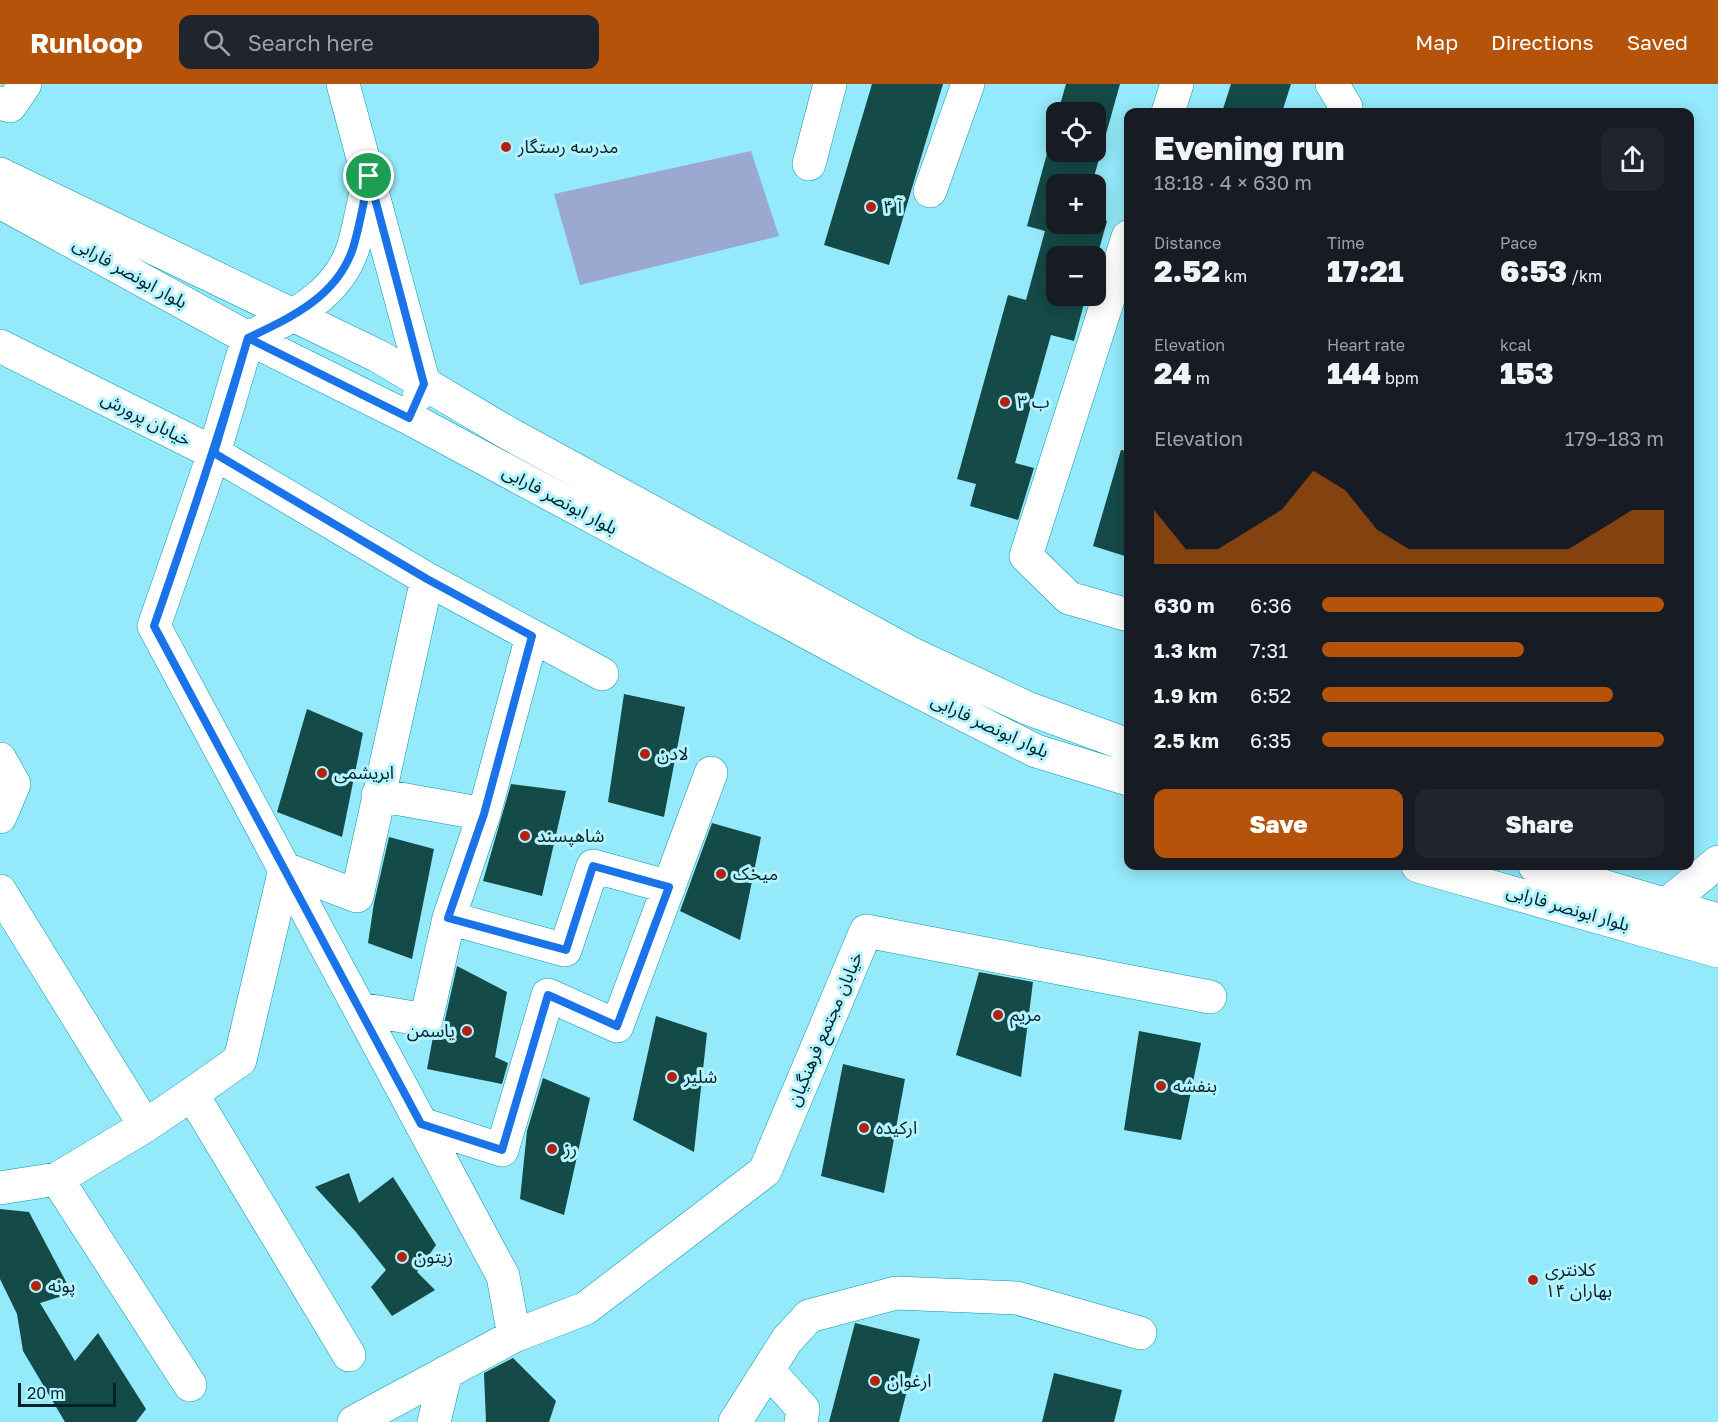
<!DOCTYPE html>
<meta charset="utf-8">
<style>
body{margin:0;font-family:"Golos Text","Noto Sans Arabic",sans-serif;background:#20242c;color:#f1f3f6;height:100vh;display:flex;flex-direction:column;font-size:22px;white-space:nowrap}
*{box-sizing:border-box;margin:0}
p{font-size:20px;color:#9ea1a6}
.icon{flex:none;width:33px;height:33px;fill:none;stroke:currentColor;stroke-width:2;stroke-linecap:round;stroke-linejoin:round}
.map{position:relative;flex:1;overflow:hidden}
.side{position:absolute;left:1124px;top:24px;width:570px;height:762px;display:flex;flex-direction:column;background:#171b24;border-radius:12px;box-shadow:0 3px 15px #0003}
.side>*{flex:none}
.tools{position:absolute;left:1046px;top:18px;display:grid;gap:12px}
.tools a{display:grid;place-items:center;width:60px;height:60px;border-radius:12px;background:#171b24;box-shadow:0 3px 15px #0003;font-size:30px}
.scale{position:absolute;left:18px;bottom:15px;width:98px;box-sizing:border-box;padding-left:6px;border:3px solid #002228;border-top:0;font-size:16px;line-height:21px;white-space:nowrap;color:#002228;-webkit-text-stroke:4px #b5f3ff;paint-order:stroke}
.pin{position:absolute;display:grid;place-items:center;width:51px;height:51px;color:#fff;margin:-26px;border:3px solid #fff;border-radius:50%;box-shadow:0 2px 6px #0007}
.round{display:grid;place-items:center;flex:none;width:63px;height:63px;border-radius:12px;background:#20242c}
.head{display:flex;align-items:center;justify-content:space-between;height:102px;padding:0 30px}
h1{font-size:33px;font-weight:800;line-height:45px}
.figures{display:grid;grid-template-columns:repeat(3,1fr);gap:9px;height:102px;padding:6px 30px}
.figures div{display:grid;align-content:center}
.figures b{font-size:30px;font-weight:800}
.figures small{font-size:16px;font-weight:400}
.figures p{font-size:16px}
.chart{height:168px;padding:12px 30px}
.chart p{display:flex;justify-content:space-between}
.chart svg{width:100%;height:108px;margin-top:6px;fill:#b45309;opacity:.7}
.primary-button{display:flex;gap:12px;margin-top:auto;padding:12px 30px}
.primary-button a{flex:1;height:69px;border-radius:12px;background:#b45309;color:#fff;font-size:24px;font-weight:800;line-height:69px;text-align:center}
.primary-button a+a{background:#20242c;color:#f1f3f6}
ul{padding:0 30px;list-style:none;font-size:20px}
li{display:grid;grid-template-columns:96px 72px 1fr;align-items:center;height:45px}
li i{height:15px;border-radius:8px;background:#b45309}
header{display:flex;align-items:center;gap:36px;box-sizing:border-box;height:84px;padding:0 30px;background:#b45309;color:#fff}
header strong{font-size:28px}
nav{display:flex;gap:33px;margin-inline-start:auto;font-size:21px}
.search{width:420px;height:54px;background:#20242c;display:flex;align-items:center;gap:15px;box-sizing:border-box;padding:0 21px;border-radius:12px;color:#9ea1a6;font-size:22px}
.map>svg:first-child{display:block}
</style>
<header>
<strong>Runloop</strong>
<div class="search"><svg class="icon" aria-label="search" viewBox="0 0 24 24"><circle cx="10" cy="10" r="6"/><path d="M15 15l6 6"/></svg>Search here</div>
<nav><a>Map</a><a>Directions</a><a>Saved</a></nav>
</header>
<div class="map">
<svg width="1718" height="1338" viewBox="0 0 1718 1338">
<rect width="100%" height="100%" fill="#94e9fa"/>
<!-- green -->
<path fill="#9ba8cf" d="M751 67 779 152 580 201 554 110Z"/>
<!-- building -->
<path fill="#144a47" d="M872 0H943L889 181 824 161Z
M1066 0H1120L1092 100H1056V140H1095V133L1107 137 1095 180V172H1056V212H1086L1074 257 1051 251 1015 379 1034 384 1018 436 970 422 976 400 957 395 1008 211 1026 216 1045 147 1027 142 1056 37V68H1095V28H1058Z
M1231 0H1291L1282 28H1222Z
M1121 366 1128 367V473L1093 462Z
M624 610 685 623 664 733 608 718Z
M307 625 363 649 342 753 277 728Z
M511 700 566 707 542 812 483 797Z
M712 739 761 753 740 856 680 827Z
M389 753 434 765 412 875 368 859 374 819Z
M457 882 507 908 495 973 508 979 502 1000 427 985 433 953 440 948 444 940Z
M979 888 1033 898 1021 993 956 971Z
M656 932 707 949 694 1068 633 1036Z
M1139 947 1201 959 1181 1056 1124 1046Z
M843 980 905 995 884 1109 821 1092Z
M543 994 590 1014 564 1131 520 1115 527 1047Z
M349 1089 359 1119 393 1093 436 1161 417 1188 435 1206 392 1232 371 1203 386 1186 356 1148 315 1103Z
M0 1125 29 1128 72 1209 40 1219 75 1277 98 1249 146 1325 136 1338H65L23 1267 17 1230 0 1195Z
M855 1239 920 1255 899 1338H829Z
M513 1274 556 1317 549 1338H486L484 1289Z
M1054 1289 1122 1306 1114 1338H1042Z"/>
<g fill="none" stroke-linecap="round" stroke-linejoin="round">
<defs>
<path id="minor" d="M343 0 424 300 419 310
M1332 0 1346 23 1344 28
M0 19 10 22 25 0
M1168 28 1177 0
M809 80 830 0
M0 90 378 272 506 348 910 569 1027 624 1128 661
M369 92C364 116 360 141 353 164 337 213 290 234 248 254L214 369 154 542 503 1192 514 1252
M930 107 968 0
M0 118 248 254 409 334 890 593 1036 667 1128 695
M1128 153 1026 472 1069 514 1128 531
M0 262 214 369 427 495 602 590
M0 675 14 700 0 733
M378 711 484 730
M1418 782 1718 867
M1535 782 1718 836
M0 807 145 1042 57 1095
M449 834 565 866 593 782 669 803
M1662 837 1667 820 1718 778
M360 925 426 936 449 834 484 730 532 552
M421 1040 502 1066 548 911 617 942 711 689
M145 1042 192 1010
M0 1104 57 1095 190 1301
M349 1271 192 1010 240 976 285 785 357 812 427 495
M768 1286 803 1325 801 1338
M354 1338 514 1252 586 1224 765 1087 866 847 1210 913
M434 1338 446 1288
M735 1338 787 1256 809 1232 896 1209 1017 1214 1140 1249"/>
</defs>
<!-- minor casing -->
<use href="#minor" stroke="#0a98ac" stroke-width="34"/>
<!-- minor -->
<use href="#minor" stroke="#fff" stroke-width="33"/>
</g>
<g fill="none" stroke-linecap="round" stroke-linejoin="round">
<defs>
<path id="route" d="M369 92C364 116 360 141 353 164 337 213 290 234 248 254 219 351 187 447 154 542L421 1040 502 1066 548 911 617 942 669 803 593 782 566 866 448 834 484 730 532 552 427 495 214 369 248 254 409 334 424 300 369 92"/>
</defs>
<!-- route casing -->
<use href="#route" stroke="#fff" stroke-width="12"/>
<!-- route -->
<use href="#route" stroke="#1a73e8" stroke-width="8"/>
</g>
<!-- markers -->
<g fill="#b12310" stroke="#b5f3ff" stroke-width="2">
<circle cx="506" cy="63" r="6"/>
<circle cx="871" cy="123" r="6"/>
<circle cx="1005" cy="318" r="6"/>
<circle cx="645" cy="670" r="6"/>
<circle cx="322" cy="689" r="6"/>
<circle cx="525" cy="752" r="6"/>
<circle cx="721" cy="790" r="6"/>
<circle cx="998" cy="931" r="6"/>
<circle cx="467" cy="947" r="6"/>
<circle cx="672" cy="993" r="6"/>
<circle cx="1161" cy="1002" r="6"/>
<circle cx="864" cy="1044" r="6"/>
<circle cx="552" cy="1065" r="6"/>
<circle cx="402" cy="1173" r="6"/>
<circle cx="1533" cy="1196" r="6"/>
<circle cx="36" cy="1202" r="6"/>
<circle cx="875" cy="1297" r="6"/>
</g>
<g text-anchor="middle" stroke-width="6" stroke-linejoin="round" paint-order="stroke">
<!-- poi labels -->
<g font-size="18" fill="#002228" stroke="#b5f3ff" text-anchor="start">
<text x="518" y="69">مدرسه رستگار</text>
<text x="883" y="129">آ ۴</text>
<text x="1017" y="324">ب ۳</text>
<text x="657" y="676">لادن</text>
<text x="334" y="695">ابریشمی</text>
<text x="537" y="758">شاهپسند</text>
<text x="733" y="796">میخک</text>
<text x="1010" y="937">مریم</text>
<text x="455" y="953" text-anchor="end">یاسمن</text>
<text x="684" y="999">شلیر</text>
<text x="1173" y="1008">بنفشه</text>
<text x="876" y="1050">ارکیده</text>
<text x="564" y="1071">رز</text>
<text x="414" y="1179">زیتون</text>
<text x="1545" y="1192">کلانتری<tspan x="1545" dy="21">۱۴ بهاران</tspan></text>
<text x="48" y="1208">پونه</text>
<text x="887" y="1303">ارغوان</text>
</g>
<!-- street labels -->
<g font-size="18" fill="#002228" stroke="#b5f3ff">
<text transform="translate(130 189) rotate(29)" y="6">بلوار ابونصر فارابی</text>
<text transform="translate(146 335) rotate(27)" y="6">خیابان پرورش</text>
<text transform="translate(560 416) rotate(28)" y="6">بلوار ابونصر فارابی</text>
<text transform="translate(990 642) rotate(25)" y="6">بلوار ابونصر فارابی</text>
<text transform="translate(1568 824) rotate(16)" y="6">بلوار ابونصر فارابی</text>
<text transform="translate(825 945) rotate(-67)" y="6">خیابان مجتمع فرهنگیان</text>
</g>
</g>
</svg>
<div class="tools">
<a><svg class="icon" aria-label="locate" viewBox="0 0 24 24"><circle cx="12" cy="12" r="6"/><path d="M12 2v4M12 18v4M2 12h4M18 12h4"/></svg></a>
<a>+</a>
<a>−</a>
</div>
<div class="scale">20 m</div>
<div class="pin" style="left:369px;top:92px;background:#1e9e55"><svg class="icon" aria-label="arrive" viewBox="0 0 24 24"><path d="M6 21V4h12l-3 4 3 4H6"/></svg></div>
<section class="side">
<div class="head"><div><h1>Evening run</h1><p>18:18 · 4 × 630 m</p></div><a class="round"><svg class="icon" aria-label="share" viewBox="0 0 24 24"><path d="M12 15V3M7 8l5-5 5 5M5 13v7h14v-7"/></svg></a></div>
<div class="figures">
<div><p>Distance</p><b>2.52<small> km</small></b></div>
<div><p>Time</p><b>17:21</b></div>
<div><p>Pace</p><b>6:53<small> /km</small></b></div>
</div>
<div class="figures">
<div><p>Elevation</p><b>24<small> m</small></b></div>
<div><p>Heart rate</p><b>144<small> bpm</small></b></div>
<div><p>kcal</p><b>153</b></div>
</div>
<div class="chart"><p><span>Elevation</span>179–183 m</p>
<svg viewBox="0 0 160 44" preserveAspectRatio="none"><path d="M0 44V22L10 38L20 38L30 30L40 22L50 6L60 14L70 30L80 38L90 38L100 38L110 38L120 38L130 38L140 30L150 22L160 22V44z"/></svg>
</div>
<ul>
<li><b>630 m</b>6:36<i style="width:100%"></i></li>
<li><b>1.3 km</b>7:31<i style="width:59%"></i></li>
<li><b>1.9 km</b>6:52<i style="width:85%"></i></li>
<li><b>2.5 km</b>6:35<i style="width:100%"></i></li>
</ul>
<div class="primary-button"><a>Save</a><a>Share</a></div>
</section>
</div>
